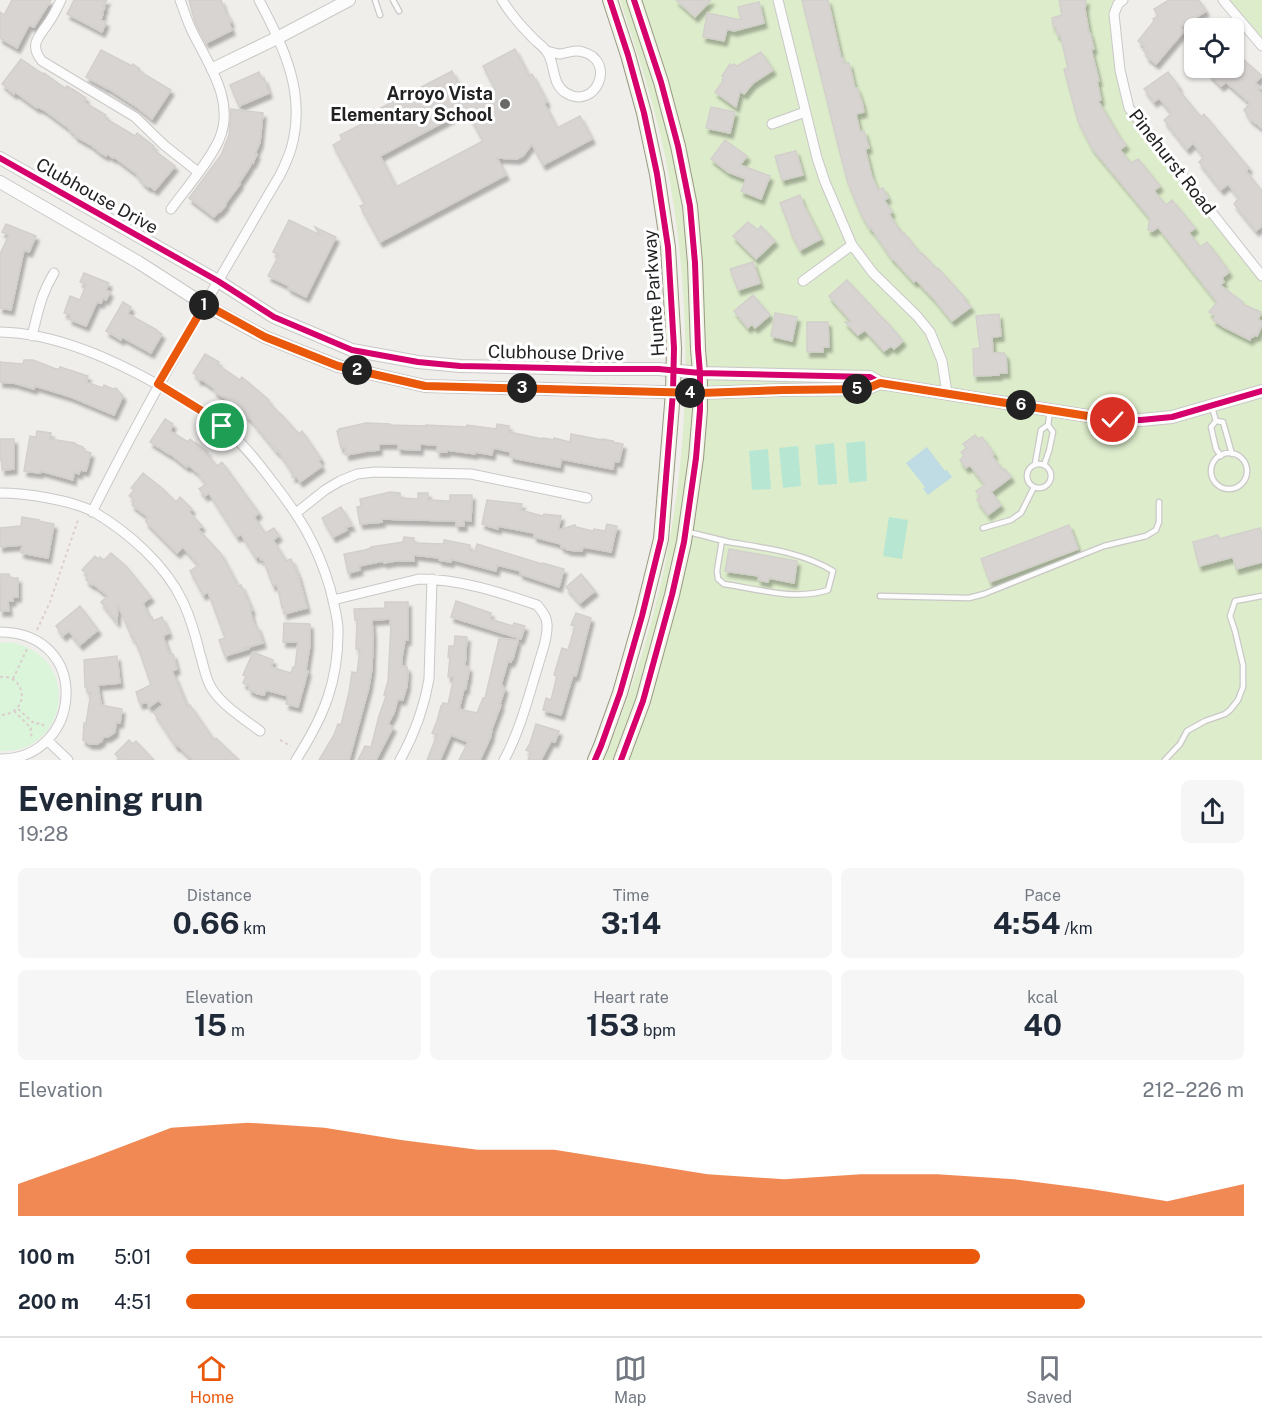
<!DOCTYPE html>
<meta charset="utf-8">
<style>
body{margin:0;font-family:"Public Sans",sans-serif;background:#f6f6f7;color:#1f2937;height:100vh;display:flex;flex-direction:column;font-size:22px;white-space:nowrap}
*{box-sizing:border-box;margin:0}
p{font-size:20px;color:#747a83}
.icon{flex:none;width:33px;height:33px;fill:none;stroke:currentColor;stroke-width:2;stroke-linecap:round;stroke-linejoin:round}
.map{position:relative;height:760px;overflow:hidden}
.sheet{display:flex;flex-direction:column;background:#fff;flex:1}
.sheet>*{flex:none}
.tools{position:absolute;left:1184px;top:18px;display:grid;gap:12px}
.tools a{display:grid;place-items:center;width:60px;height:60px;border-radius:9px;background:#fff;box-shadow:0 2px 4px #0004;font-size:30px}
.pin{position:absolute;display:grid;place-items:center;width:51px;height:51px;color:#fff;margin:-26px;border:3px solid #fff;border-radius:50%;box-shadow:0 2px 6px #0007}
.km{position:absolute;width:30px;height:30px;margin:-15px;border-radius:50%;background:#222;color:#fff;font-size:16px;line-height:30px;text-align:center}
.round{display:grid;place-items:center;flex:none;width:63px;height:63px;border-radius:9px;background:#f6f6f7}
.overview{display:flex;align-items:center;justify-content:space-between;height:102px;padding:0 18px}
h1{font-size:33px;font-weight:700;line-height:45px}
.figures{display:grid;grid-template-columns:repeat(3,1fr);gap:9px;height:102px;padding:6px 18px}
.figures div{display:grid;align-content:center;border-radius:9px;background:#f6f6f7;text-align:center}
.figures b{font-size:30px;font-weight:700}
.figures small{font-size:16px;font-weight:400}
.figures p{font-size:16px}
.chart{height:168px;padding:12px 18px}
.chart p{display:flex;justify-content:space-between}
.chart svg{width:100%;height:108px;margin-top:6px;fill:#ea580c;opacity:.7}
ul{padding:0 18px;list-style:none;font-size:20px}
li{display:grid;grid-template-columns:96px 72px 1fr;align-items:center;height:45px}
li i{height:15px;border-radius:8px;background:#ea580c}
.menu{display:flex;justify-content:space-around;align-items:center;height:84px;border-top:2px solid #e0e1e3;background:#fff;font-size:16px;color:#747a83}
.menu a{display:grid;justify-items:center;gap:3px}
.menu .on{color:#ea580c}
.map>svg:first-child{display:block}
</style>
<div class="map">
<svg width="1262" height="760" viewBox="0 0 1262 760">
<defs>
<filter id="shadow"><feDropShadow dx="3" dy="5" stdDeviation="1.5" flood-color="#0004"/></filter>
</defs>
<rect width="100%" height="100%" fill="#f0eeeb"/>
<!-- grass -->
<path fill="#ddeccb" d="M620 0H1122L1116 8 1127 106 1262 274V760H604C622 715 638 670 651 623 692 472 696 309 665 156 654 103 637 51 620 0Z
M1223 0H1262V46Z"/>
<!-- park -->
<path fill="#daf5da" d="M10 642C16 644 23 645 28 648 68 666 69 722 32 744 22 750 11 751 0 751V643Z"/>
<!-- pitch -->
<path fill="#b7e6d2" d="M865 441 867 481 849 483 846 443Z
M834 443 837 484 818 485 815 445Z
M798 446 801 486 783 488 779 448Z
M768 449 771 489 752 490 749 451Z
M889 517 908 520 902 559 883 556Z"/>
<!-- water -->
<path fill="#bfdbe3" d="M927 447 945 471 947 470 952 477 928 495 923 489 925 487 906 463Z"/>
<!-- building -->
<path fill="#d7d4d2" stroke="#d3d0cc" stroke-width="1.5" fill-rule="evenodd" filter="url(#shadow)" d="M12 0H51L34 27 29 25 17 48 0 38V12L4 15Z
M74 0H107L103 6 105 7 102 13 103 14 101 20 106 22 102 32 67 14Z
M189 0H221L226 14H227L231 22 229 23 232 30 206 43 195 22Z
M676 0H711L695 17Z
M802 0H828L841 58H843L844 64 849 63 855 88H857L862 102 864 112 856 114 860 132 864 131 869 148 865 149 872 177 878 190 883 188 888 198 884 200 892 212 889 214 899 230 900 229 903 234 904 233 921 254 922 253 937 269 938 268 965 298 964 299 971 307 952 321 935 300 916 280 914 282 894 260H893L871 228 870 229 861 214 848 183 841 157Z
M1059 0H1086L1085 9 1089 33H1090L1094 49H1091L1099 81H1097L1101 100 1098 101 1118 135 1126 145 1120 150 1131 163 1138 159 1160 186 1154 191 1166 205 1172 200 1195 228 1189 233 1200 247 1207 242 1216 254 1229 272 1222 278 1224 282 1220 285 1243 302 1242 304 1261 312 1258 320 1262 321V325L1257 336 1254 335 1253 337 1251 336 1250 340 1224 327 1213 320 1215 316 1209 312 1217 302 1158 227 1153 231 1148 230 1150 218 1092 148 1078 121 1064 69 1068 68 1060 34 1057 35 1056 27H1053L1052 18 1062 15Z
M1169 0H1199L1206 11 1181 27 1184 31 1156 64 1146 56 1147 54 1143 50 1145 47 1138 41 1154 21 1153 19 1158 16 1154 9Z
M759 2 764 23 734 31 727 29 724 41 703 37 707 13 741 20 738 7Z
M515 49 529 76 532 74 547 102 544 103 557 128 580 116 592 139 543 165 532 144 523 156 517 159 497 158 506 175 380 242 360 206 365 204 333 145 342 140 340 135 372 119 369 114 452 71 468 103 495 89 483 66ZM466 110 483 141 396 187 380 156Z
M101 50 132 66 133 64 140 69 139 71 171 90 152 119 134 105 106 87V88L86 77Z
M1233 50 1262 76 1255 83 1260 87 1258 90 1262 94V128L1250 119 1244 110 1250 103 1226 82 1221 86 1209 74 1214 68H1233Z
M761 52 773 70 753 83 744 94 740 91 736 107 715 92 723 81 722 80 724 77 722 76 730 64 732 66 734 64 737 66Z
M21 59 43 74 44 73 65 88 67 86 77 92 86 98 84 102 106 115 105 118 135 136 137 133 154 146 153 149 175 166 155 190 149 186 148 187 141 181 142 180 137 176 138 175 114 157 113 158 107 154 106 156 98 151V150L93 147V146L75 136 76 135 70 131 71 130 44 110 38 107 37 108 15 92 14 94 2 84Z
M259 72 262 79 264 78 269 93 239 106 230 85Z
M1168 72 1179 87 1177 88 1201 117 1204 114 1249 168 1246 171 1262 191V226L1256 231 1234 204 1239 198 1228 184 1221 190 1199 162 1204 157 1193 143 1187 149 1164 120 1172 113 1159 98 1154 102 1144 89Z
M711 107 735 112 730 133 706 128Z
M231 109 263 113 260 142 255 154H257L253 163 252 162 249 168 239 183 240 184 225 204 226 205 220 212 219 211 214 217 189 198 221 155 229 135Z
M725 140 747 156 740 165 770 176 761 199 741 191 746 179 728 172 711 159Z
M796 151 803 175 782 180 775 156Z
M800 195 804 206 821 239 800 250 790 231 791 230 780 203Z
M289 220 320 235 315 227 336 237 306 297 288 288 289 286 268 276 279 255 273 252Z
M748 222 758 230 761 226 775 241 756 259 733 236Z
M6 224 36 236 29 252 24 250 11 310 0 308V254L9 235 2 232Z
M753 262 760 283 738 290 730 269Z
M84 273 109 283 106 290 110 292 106 300 103 298 101 303 97 302 86 326 69 319 71 315 64 313 70 296 80 300 86 285 80 282Z
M847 280 886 322V321L903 341 894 349 891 346 884 351 865 330 858 335 845 322H852L829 296Z
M753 295 770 315 755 328 752 324 748 328 734 311Z
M123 302 131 307 128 314 157 330V331L162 334 151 353 122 337 121 340 106 331Z
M775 313 797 317 792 341 771 336Z
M999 314 1001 336 992 337 993 353H1004L1006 356 1007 373H999V375L974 376 973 349 980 348 976 316Z
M807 322H828L829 347H823V352H807Z
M205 354 219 362 217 364 240 380 242 377 269 400 268 401 280 414H281L299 434 302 431 321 459 318 461 322 466 300 482 297 477H292L293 473 278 451 277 452 252 421 244 414 245 412 214 391 215 389 202 380H198L197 376 193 373Z
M24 360H33L56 369H59L60 367 88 376 86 382 103 388 104 385 113 389 116 388 123 396 114 415 71 397 35 386 34 389 14 383 0 382V362L23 364Z
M165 419 173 424 170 431 188 442 190 439 196 444V443L208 452 206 453 217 466 222 462 259 513 254 517 265 533 274 528 279 536 273 540 286 561 291 559 298 575 307 608 284 614V607L282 608 277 584 273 586 263 559 261 560 259 556 256 558 241 534 237 537 209 493 205 496 199 489 206 484 198 473 188 465 187 467 169 453V454L150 442Z
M366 423 390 424V425L426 426V425L467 427V425L496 429 497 424 509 426V432L543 439V438L554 440V438L570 442 571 434 602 440V439L613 441 612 442 623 444 619 462 614 461 613 469 561 459 560 467 549 465 518 459 510 457 511 452 493 448 492 455 475 452V454L447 450V452H437V445L420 444V450L398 449V444H379V450L367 451 346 455 345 447 341 448 337 431 340 430 339 429Z
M37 431 51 433 50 439 75 443V444L83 447V448L85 449 84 451 91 453 86 471 80 470 79 474 74 472 73 480 41 471 40 473 24 471 30 436 36 437Z
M975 435 979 439 982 437 994 454 992 456 1003 470 1005 469 1011 477 991 492 1001 505 988 515 977 500 980 497 976 491 985 485 970 465 966 468 960 460 964 456 961 452 967 448 963 444Z
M0 439H14V469L2 470V460H0Z
M143 473 162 488 176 502 180 497 192 509 189 512 202 526 198 529 221 554 238 586 241 585 252 610H250L253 621 255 626H257L263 643 245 648 248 649 225 656 219 640 225 638 208 592 203 595 190 571 199 565 183 547 177 553 146 522V520L148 517 132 505 134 500 129 496 134 490 131 488Z
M390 492 400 493V498L418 499V493H428V500L450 501V495H472L471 521 464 520V526H456V521L381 519 382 522 360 524 357 507 361 506 360 499Z
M487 500 522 504 520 510 543 516 544 514 561 516 558 530 575 525 576 527 593 531 594 529 605 531 607 524 617 526 611 552 583 547 582 551 567 550V549L561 547V544L534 537V533L498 526V529L487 526V525L482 524Z
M341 507 352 526 345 527 347 530 333 537 322 518Z
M22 517 39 520V521L54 524 48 558 21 553 22 545 0 547V528L21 526Z
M1069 525 1078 549 990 582 981 559Z
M1260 528 1262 535V562L1236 569 1233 557 1199 566 1193 542 1218 535 1219 539Z
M404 537 414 538V543L444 544V540L450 541 470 545V551L475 552 477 544 542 564 543 563 564 569 559 587 520 574 521 571 497 565 496 571 451 559V562L439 560V558L414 555V561H395L384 563 383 561 359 566 360 570 348 573 344 554 365 550 371 548V547L403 542Z
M729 549 797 561 794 583 769 578 768 582 758 580 759 576 725 571Z
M111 553 126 566 151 597 143 603 149 617H152L153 621 162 617 169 633 163 636 169 654H173L176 665 177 669 172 671 177 682 187 707 190 705 214 740 216 738 239 760H193L177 745 176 746 154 713 163 705 159 700 149 707 147 702 140 704 136 692 151 685 139 650 133 637 132 638 118 605 117 622 101 602 108 596 93 584 92 585 86 580 87 574 82 570 95 556 98 559 100 557 104 560Z
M1 574H9L11 578H18V597H12L13 601H8L9 611H0Z
M581 574 595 591 580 603 566 587Z
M456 601 488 612 491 613 490 619 513 626 514 623 525 626 521 639 451 617Z
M385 602H408V640H405L402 658V666L407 667V670H408L407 686 403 699V700L398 699 394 713 388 724 393 727 376 760H358L365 746 371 747 379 716 386 696 384 695 388 681 391 624H390V619L372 620 373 637 372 668 369 687 349 760H319L334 735 338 724 341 725 349 692 352 672 357 673 360 649H356L357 620H355L354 609 385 608Z
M80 606 98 630 80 645 69 631 63 636 56 626Z
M576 613 591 618 576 676 573 675 561 715 543 710 546 698 551 700 557 676 554 675 562 648 568 650 575 626 571 625Z
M284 623 310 624V645L306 670 308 671 298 707 286 704 288 696 266 690 264 695 258 694 249 690V686L243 683 246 676 243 675 253 652 273 660 271 667 291 673 293 667H295L298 642H283Z
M455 636 467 637 465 666 469 667 468 679H467L466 689H464L459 709 477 713 483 698H485L499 639 518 640 513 659H512L511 662 508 661 501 685 503 686 502 688H505L500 704 501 705 491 731H492L490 736H491L480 760H459L468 742 451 735 440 760H427L437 735 432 733 437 721 441 706 442 707 443 703 448 704 454 677H448L450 657H448L449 646H454Z
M117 656 120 683 98 685 101 705 122 709 120 723 116 722 115 732 108 737H103L102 741 97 744H90L83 740 84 723H86L91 692H87V687H85L84 660Z
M536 724 559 731 555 742 551 741 541 760H528L531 752 526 750 530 743Z
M129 740 133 744 136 741 154 760H121L115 754Z"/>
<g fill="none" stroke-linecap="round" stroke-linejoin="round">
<defs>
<path id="service" d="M375 0 380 15
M393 0 399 11
M1212 407 1216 421 1223 422 1232 454
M1216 421 1211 427 1216 449 1221 456
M1211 471a18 18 0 1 1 36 0a18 18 0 1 1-36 0Z
M1027 476a12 12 0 1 1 24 0a12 12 0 1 1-24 0Z
M1035 464 1041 430 1048 425 1050 411
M1044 465 1049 451 1053 432 1048 425
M983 528 1011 520 1021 513 1034 487
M688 532C702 535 715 539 729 542 764 548 802 552 833 571L828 590C795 601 758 589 724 584L718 579 717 571 722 540
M880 596 969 598 984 594 1104 546 1146 536 1156 530 1159 522V502
M1165 760 1180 744 1187 731 1205 721 1225 714 1230 710 1238 700 1243 687V665L1235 631 1230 616 1235 601 1262 596"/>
<path id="minor" d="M61 0C57 8 54 15 49 22 40 36 28 44 42 61L135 117 164 145 198 172
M502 0C510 13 520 25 531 36 536 42 543 46 547 52 556 65 551 84 566 93 596 111 617 61 583 52 575 49 568 53 560 54 556 54 551 52 547 51
M778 0 817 158 825 182 852 245 873 273 917 316 930 332 942 361 947 393
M1123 0 1118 4 1114 14 1120 70 1129 108 1262 276
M1223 0 1262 46
M772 124 805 112
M171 209C187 187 207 165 219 140 236 101 208 64 192 31 187 21 184 10 180 0
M803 281 852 245
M0 332C63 333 130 367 182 399 199 409 216 419 230 433 246 447 259 464 272 481 300 517 317 544 330 588 333 601 337 614 338 628 339 681 324 716 296 760
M32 336C38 312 41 294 54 273
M0 493C26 493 71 500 94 512 128 532 166 565 183 602 191 619 196 637 200 654 204 666 205 678 212 689 223 706 244 719 260 731
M92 512C150 396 215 286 280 175 284 167 288 158 291 149 307 94 284 48 259 0
M296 513 325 490 340 481 357 474 375 472 471 474 587 498
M333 600 419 579C459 579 499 592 537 605 542 611 547 617 547 625 548 639 541 654 538 666 528 698 520 731 504 760
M0 632C94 633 82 760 0 759
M49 742 68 760
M400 760C414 735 424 708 429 679L432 579"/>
<path id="tertiary" d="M213 69 279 37 349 0
M0 158 218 281 274 317 352 350 418 362 460 366 595 369H659L700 373 870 377 880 383 1113 420H1141L1172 417 1262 391
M0 182 138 262 205 305 265 337 338 366 425 386 700 393 783 390 866 389 880 383"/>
<path id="secondary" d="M595 760 601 746 620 693 642 616 661 539 673 392 674 348 668 247 657 174 644 113 628 55 610 0
M621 760 643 701 672 595 684 542 696 458 700 410V373L698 349 695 263 690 206 678 146 661 82 634 0"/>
</defs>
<!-- service casing -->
<use href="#service" stroke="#c9c8c7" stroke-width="7"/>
<!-- minor casing -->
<use href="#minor" stroke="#c9c8c7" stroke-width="11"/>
<!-- tertiary casing -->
<use href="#tertiary" stroke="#c9c8c7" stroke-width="14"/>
<!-- secondary casing -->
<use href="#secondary" stroke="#999a82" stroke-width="16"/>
<!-- path -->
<path stroke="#dccecd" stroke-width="2" stroke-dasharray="3 3" stroke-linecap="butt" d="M37 630 50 602 78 520
M0 677C27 674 31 714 0 715
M13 679 27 649
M18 709 35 724 41 723 44 726
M14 711 31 728 30 733 33 738
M280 740 291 746"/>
<!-- service -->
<use href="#service" stroke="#fdfcfc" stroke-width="4.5"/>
<!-- minor -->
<use href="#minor" stroke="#fdfcfc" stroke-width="9"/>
<!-- tertiary -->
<use href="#tertiary" stroke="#fdfcfc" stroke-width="12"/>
<!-- secondary -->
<use href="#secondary" stroke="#f4f4ed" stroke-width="14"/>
<defs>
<path id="cycleway" d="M0 158 218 281 274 317 352 350 418 362 460 366 595 369H659L700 373 870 377 880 383 1113 420H1141L1172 417 1262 391
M595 760 601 746 620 693 642 616 661 539 673 392 674 348 668 247 657 174 644 113 628 55 610 0
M621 760 643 701 672 595 684 542 696 458 700 410V373L698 349 695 263 690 206 678 146 661 82 634 0"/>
</defs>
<!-- cycleway casing -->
<use href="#cycleway" stroke="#fff" stroke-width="10"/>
<!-- cycleway -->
<use href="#cycleway" stroke="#d6006c" stroke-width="6"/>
</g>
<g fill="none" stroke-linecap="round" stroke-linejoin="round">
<defs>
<path id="route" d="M222 426 210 416 158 384 205 304 265 337 338 366 425 386 700 393 783 390 866 389 880 383 1113 420"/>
</defs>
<!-- route casing -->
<use href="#route" stroke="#fff" stroke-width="12"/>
<!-- route -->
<use href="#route" stroke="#ea580c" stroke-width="8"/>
</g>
<!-- markers -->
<circle fill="#6a6968" stroke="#fff" stroke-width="2" cx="505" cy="104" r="6"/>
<g text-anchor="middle" stroke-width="6" stroke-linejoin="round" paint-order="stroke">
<!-- poi labels -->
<g font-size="18" font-weight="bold" fill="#222" stroke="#fff" text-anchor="end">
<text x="493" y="100">Arroyo Vista<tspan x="493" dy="21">Elementary School</tspan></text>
</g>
<!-- street labels -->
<g font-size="18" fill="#222" stroke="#fff">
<text transform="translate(1172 162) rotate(52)" y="6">Pinehurst Road</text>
<text transform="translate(97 196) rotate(29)" y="6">Clubhouse Drive</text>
<text transform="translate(654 293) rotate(-94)" y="6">Hunte Parkway</text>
<text transform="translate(556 353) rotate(1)" y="6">Clubhouse Drive</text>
</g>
</g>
</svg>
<div class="tools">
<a><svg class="icon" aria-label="locate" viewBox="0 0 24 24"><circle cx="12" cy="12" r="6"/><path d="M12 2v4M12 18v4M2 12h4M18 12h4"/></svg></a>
</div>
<div class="pin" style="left:222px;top:426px;background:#1e9e55"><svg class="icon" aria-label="arrive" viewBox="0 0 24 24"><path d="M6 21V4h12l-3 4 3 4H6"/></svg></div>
<div class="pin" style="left:1113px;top:420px;background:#d93025"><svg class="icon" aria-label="check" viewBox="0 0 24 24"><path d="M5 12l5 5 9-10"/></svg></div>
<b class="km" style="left:204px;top:305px">1</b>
<b class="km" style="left:357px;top:370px">2</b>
<b class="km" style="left:522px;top:388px">3</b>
<b class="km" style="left:690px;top:393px">4</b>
<b class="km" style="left:857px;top:389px">5</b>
<b class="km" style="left:1021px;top:405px">6</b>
</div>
<section class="sheet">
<div class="overview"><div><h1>Evening run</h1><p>19:28</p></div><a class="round"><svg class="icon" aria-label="share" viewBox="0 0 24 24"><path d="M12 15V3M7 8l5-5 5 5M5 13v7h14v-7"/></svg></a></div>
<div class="figures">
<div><p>Distance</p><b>0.66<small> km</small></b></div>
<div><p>Time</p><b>3:14</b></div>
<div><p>Pace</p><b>4:54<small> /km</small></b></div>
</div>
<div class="figures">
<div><p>Elevation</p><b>15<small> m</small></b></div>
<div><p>Heart rate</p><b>153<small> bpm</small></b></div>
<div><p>kcal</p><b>40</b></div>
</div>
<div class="chart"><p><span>Elevation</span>212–226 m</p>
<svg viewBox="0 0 160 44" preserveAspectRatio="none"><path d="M0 44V31L10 20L20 8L30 6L40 8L50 13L60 17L70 17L80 22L90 27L100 29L110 27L120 27L130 29L140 33L150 38L160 31V44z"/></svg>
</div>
<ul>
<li><b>100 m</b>5:01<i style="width:75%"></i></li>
<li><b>200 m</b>4:51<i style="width:85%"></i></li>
</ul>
</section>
<nav class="menu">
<a class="on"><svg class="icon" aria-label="home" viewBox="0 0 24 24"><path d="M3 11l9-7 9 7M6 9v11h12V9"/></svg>Home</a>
<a><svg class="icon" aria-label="map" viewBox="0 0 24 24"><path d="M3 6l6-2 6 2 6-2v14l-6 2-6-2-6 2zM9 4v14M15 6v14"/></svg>Map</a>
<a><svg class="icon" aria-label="saved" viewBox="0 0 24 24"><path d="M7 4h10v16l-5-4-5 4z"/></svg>Saved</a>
</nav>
